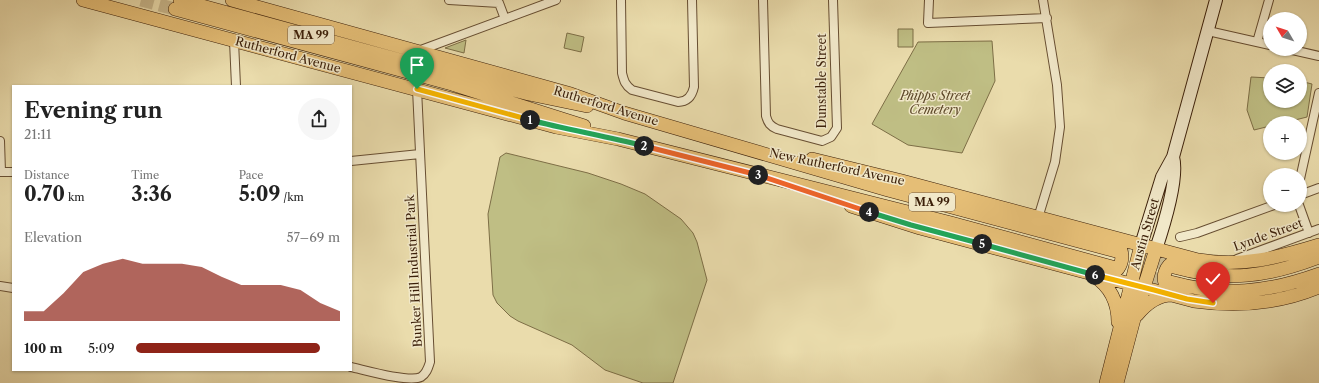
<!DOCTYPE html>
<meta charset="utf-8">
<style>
body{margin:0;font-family:"Libre Caslon Text",serif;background:#f6f6f6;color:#222;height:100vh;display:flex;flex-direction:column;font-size:15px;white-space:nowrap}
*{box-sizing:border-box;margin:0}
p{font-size:13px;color:#767676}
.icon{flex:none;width:22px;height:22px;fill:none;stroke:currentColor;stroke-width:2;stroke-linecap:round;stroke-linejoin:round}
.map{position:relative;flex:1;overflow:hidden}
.panel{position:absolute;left:12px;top:85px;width:340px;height:286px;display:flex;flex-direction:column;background:#fff;border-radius:0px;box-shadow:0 1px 3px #0004}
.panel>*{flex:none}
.needle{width:26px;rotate:309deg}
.controls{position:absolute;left:1263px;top:12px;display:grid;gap:8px}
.controls a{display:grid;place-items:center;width:44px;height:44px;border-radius:50%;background:#fff;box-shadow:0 1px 3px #0004;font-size:20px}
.pin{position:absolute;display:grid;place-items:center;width:34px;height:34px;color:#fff;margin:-41px -17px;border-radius:50% 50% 50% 0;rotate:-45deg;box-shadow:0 0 4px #0007}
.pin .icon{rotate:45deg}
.km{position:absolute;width:20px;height:20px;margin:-10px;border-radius:50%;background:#222;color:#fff;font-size:11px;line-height:20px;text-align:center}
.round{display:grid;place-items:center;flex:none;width:42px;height:42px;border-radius:21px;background:#f6f6f6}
.summary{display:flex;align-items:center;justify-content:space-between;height:68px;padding:0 12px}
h1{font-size:22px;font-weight:700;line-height:30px}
.figures{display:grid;grid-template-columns:repeat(3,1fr);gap:6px;height:68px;padding:4px 12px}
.figures div{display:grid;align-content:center}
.figures b{font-size:20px;font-weight:700}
.figures small{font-size:11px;font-weight:400}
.figures p{font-size:11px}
.chart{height:112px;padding:8px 12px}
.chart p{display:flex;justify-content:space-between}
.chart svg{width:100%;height:72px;margin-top:4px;fill:#8f2418;opacity:.7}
ul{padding:0 12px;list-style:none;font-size:13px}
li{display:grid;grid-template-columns:64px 48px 1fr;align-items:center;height:30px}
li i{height:10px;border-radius:5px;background:#8f2418}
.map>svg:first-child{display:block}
</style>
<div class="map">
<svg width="1319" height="383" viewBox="0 0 1319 383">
<rect width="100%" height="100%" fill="#eadcac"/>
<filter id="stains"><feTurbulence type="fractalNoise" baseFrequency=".005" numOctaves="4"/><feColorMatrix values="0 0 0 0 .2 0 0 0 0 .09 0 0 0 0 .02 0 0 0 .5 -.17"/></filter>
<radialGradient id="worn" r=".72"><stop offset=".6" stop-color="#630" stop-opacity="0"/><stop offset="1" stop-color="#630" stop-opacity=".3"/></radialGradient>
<!-- green -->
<path fill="#bfbe84" stroke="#7d6e46" d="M898 29H913V47H898Z
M567 33 584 37 581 52 564 48Z
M466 40 464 53 445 48Z
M992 41 995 81 962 153 908 145 872 124 918 42Z
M1251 77 1270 78V101H1300V81L1312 84 1307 117 1283 123H1270V126L1254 130 1247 110Z
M506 153 588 173 621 184 645 194 681 219 693 233 697 242 707 280 673 383H643L605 370 572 345 518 321 510 316 497 303 493 295 488 214 500 157Z"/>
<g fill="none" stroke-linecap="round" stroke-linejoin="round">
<!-- primary-tunnel -->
<path stroke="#c7b68b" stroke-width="13" stroke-dasharray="13 6" stroke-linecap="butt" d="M141 0 175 9
M1116 251 1174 267
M1112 267 1170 282"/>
<defs>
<path id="minor" d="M449 0 499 3 505 19
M621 0 622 73C624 81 625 85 632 90L678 102C687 102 692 96 694 87L692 0
M763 0 766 116C768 123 770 126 777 129L822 141 831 137 837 128 833 0
M929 0 928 23 1047 18
M1208 31 1270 45
M234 41 236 86
M1257 42 1269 0
M1288 49 1319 56
M418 51 556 0
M0 141 1 172
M351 161 420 154
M0 172H13
M1300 179 1319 93
M1300 195 1319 188
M1299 205 1309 233
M1038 218 1055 162 1060 127 1057 85 1043 0
M1180 237 1197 233 1274 205
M1237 259 1319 229
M0 286 13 288
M351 367C365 370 409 383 421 377 427 373 428 368 430 362L417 89"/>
<path id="secondary" d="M1141 245 1162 177 1173 157 1216 0
M1156 249C1163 228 1179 178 1173 157"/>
<path id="primary" d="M83 0 556 127 618 139 951 223 1112 267
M180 0 455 75 529 94 587 106
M232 0 571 94 624 113 888 190 1116 251
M175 9 452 84 584 126
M812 159 902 181 1198 260C1242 267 1277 258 1319 245
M851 206 920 228 1194 301C1237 307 1279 304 1319 287
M1174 267C1229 282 1267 277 1319 257
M1108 275C1123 270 1126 254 1116 242
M1094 276C1111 287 1118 303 1118 322
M1170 282C1225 297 1266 293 1319 274
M1169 291C1160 278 1164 265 1179 259
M1137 315C1146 304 1157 295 1172 295
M1106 383 1141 245
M1117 383 1134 319 1156 249"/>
</defs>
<!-- minor casing -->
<use href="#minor" stroke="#674e32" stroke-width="10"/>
<!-- secondary casing -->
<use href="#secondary" stroke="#3b1f09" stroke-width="14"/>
<!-- primary casing -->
<use href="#primary" stroke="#3b1f09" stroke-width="14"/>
<!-- minor -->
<use href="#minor" stroke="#f1e8c9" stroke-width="8"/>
<!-- secondary -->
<use href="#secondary" stroke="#f1e8c9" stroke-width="12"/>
<!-- primary -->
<use href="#primary" stroke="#e5be76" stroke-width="13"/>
</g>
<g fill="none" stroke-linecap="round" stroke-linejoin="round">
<defs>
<path id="split-1" d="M417 89 530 120"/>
<path id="split-2" d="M530 120C568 130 607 136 644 146"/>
<path id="split-3" d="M644 146 758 175"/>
<path id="split-4" d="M758 175 869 212"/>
<path id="split-5" d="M869 212 911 225 982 244"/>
<path id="split-6" d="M982 244 1095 275"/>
<path id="split-7" d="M1095 275 1154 290 1187 299 1213 303"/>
</defs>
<!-- split-1 casing -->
<use href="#split-1" stroke="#fff" stroke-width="8"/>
<!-- split-2 casing -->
<use href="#split-2" stroke="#fff" stroke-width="8"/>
<!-- split-3 casing -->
<use href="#split-3" stroke="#fff" stroke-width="8"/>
<!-- split-4 casing -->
<use href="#split-4" stroke="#fff" stroke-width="8"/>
<!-- split-5 casing -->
<use href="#split-5" stroke="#fff" stroke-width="8"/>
<!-- split-6 casing -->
<use href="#split-6" stroke="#fff" stroke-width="8"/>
<!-- split-7 casing -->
<use href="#split-7" stroke="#fff" stroke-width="8"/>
<!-- split-1 -->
<use href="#split-1" stroke="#f5b400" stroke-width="5"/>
<!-- split-2 -->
<use href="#split-2" stroke="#22a559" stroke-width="5"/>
<!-- split-3 -->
<use href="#split-3" stroke="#f0652b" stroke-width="5"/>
<!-- split-4 -->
<use href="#split-4" stroke="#f0652b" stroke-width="5"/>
<!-- split-5 -->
<use href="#split-5" stroke="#22a559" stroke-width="5"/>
<!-- split-6 -->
<use href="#split-6" stroke="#22a559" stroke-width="5"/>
<!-- split-7 -->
<use href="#split-7" stroke="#f5b400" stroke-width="5"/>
</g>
<g text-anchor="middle" stroke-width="3" stroke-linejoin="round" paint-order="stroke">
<!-- shield labels -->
<g fill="#f1e8c9" stroke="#725b43" stroke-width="1">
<rect x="288" y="26" width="46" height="18" rx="3"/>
<rect x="909" y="193" width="46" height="18" rx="3"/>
</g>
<g font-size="11" font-weight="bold" fill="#3b1f09">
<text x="311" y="39">MA 99</text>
<text x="932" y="206">MA 99</text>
</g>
<!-- street labels -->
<g font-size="12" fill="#3b1f09" stroke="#f1e8c9">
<text transform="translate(288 55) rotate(15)" y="4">Rutherford Avenue</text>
<text transform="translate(822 81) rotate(-90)" y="4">Dunstable Street</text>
<text transform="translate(606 106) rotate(17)" y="4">Rutherford Avenue</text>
<text transform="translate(837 167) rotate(12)" y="4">New Rutherford Avenue</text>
<text transform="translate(1145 234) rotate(-74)" y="4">Austin Street</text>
<text transform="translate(1268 235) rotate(-20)" y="4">Lynde Street</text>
<text transform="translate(414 271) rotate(-93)" y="4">Bunker Hill Industrial Park</text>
</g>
<!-- park labels -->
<g font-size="12" font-style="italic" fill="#5c4728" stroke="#f1e8c9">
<text x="935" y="100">Phipps Street<tspan x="935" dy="14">Cemetery</tspan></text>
</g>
</g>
<rect width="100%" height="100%" filter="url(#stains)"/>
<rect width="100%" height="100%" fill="url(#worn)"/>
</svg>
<div class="controls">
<a><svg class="needle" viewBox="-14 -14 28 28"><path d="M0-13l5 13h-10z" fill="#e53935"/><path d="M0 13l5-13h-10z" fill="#767676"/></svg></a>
<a><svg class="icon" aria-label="layers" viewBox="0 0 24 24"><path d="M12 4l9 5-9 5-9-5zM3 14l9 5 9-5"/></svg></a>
<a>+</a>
<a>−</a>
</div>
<div class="pin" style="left:417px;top:89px;background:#1e9e55"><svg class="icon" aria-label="arrive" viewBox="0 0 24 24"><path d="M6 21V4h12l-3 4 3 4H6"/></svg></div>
<div class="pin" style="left:1213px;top:303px;background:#d93025"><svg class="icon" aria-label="check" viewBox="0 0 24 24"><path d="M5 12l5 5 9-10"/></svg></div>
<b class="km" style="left:530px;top:120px">1</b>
<b class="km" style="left:644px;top:146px">2</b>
<b class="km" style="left:758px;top:175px">3</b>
<b class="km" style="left:869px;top:212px">4</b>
<b class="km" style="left:982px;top:244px">5</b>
<b class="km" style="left:1095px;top:275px">6</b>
<section class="panel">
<div class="summary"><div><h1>Evening run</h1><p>21:11</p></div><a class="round"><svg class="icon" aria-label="share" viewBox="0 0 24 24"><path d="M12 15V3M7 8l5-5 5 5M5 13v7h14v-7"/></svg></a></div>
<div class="figures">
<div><p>Distance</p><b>0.70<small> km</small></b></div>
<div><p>Time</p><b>3:36</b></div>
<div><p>Pace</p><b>5:09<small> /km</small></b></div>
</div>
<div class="chart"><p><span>Elevation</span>57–69 m</p>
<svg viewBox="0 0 160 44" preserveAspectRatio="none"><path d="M0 44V38L10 38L20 27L30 14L40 9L50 6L60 9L70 9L80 9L90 11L100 17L110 22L120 22L130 22L140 25L150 33L160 38V44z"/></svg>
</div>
<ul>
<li><b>100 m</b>5:09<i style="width:90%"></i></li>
</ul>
</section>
</div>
